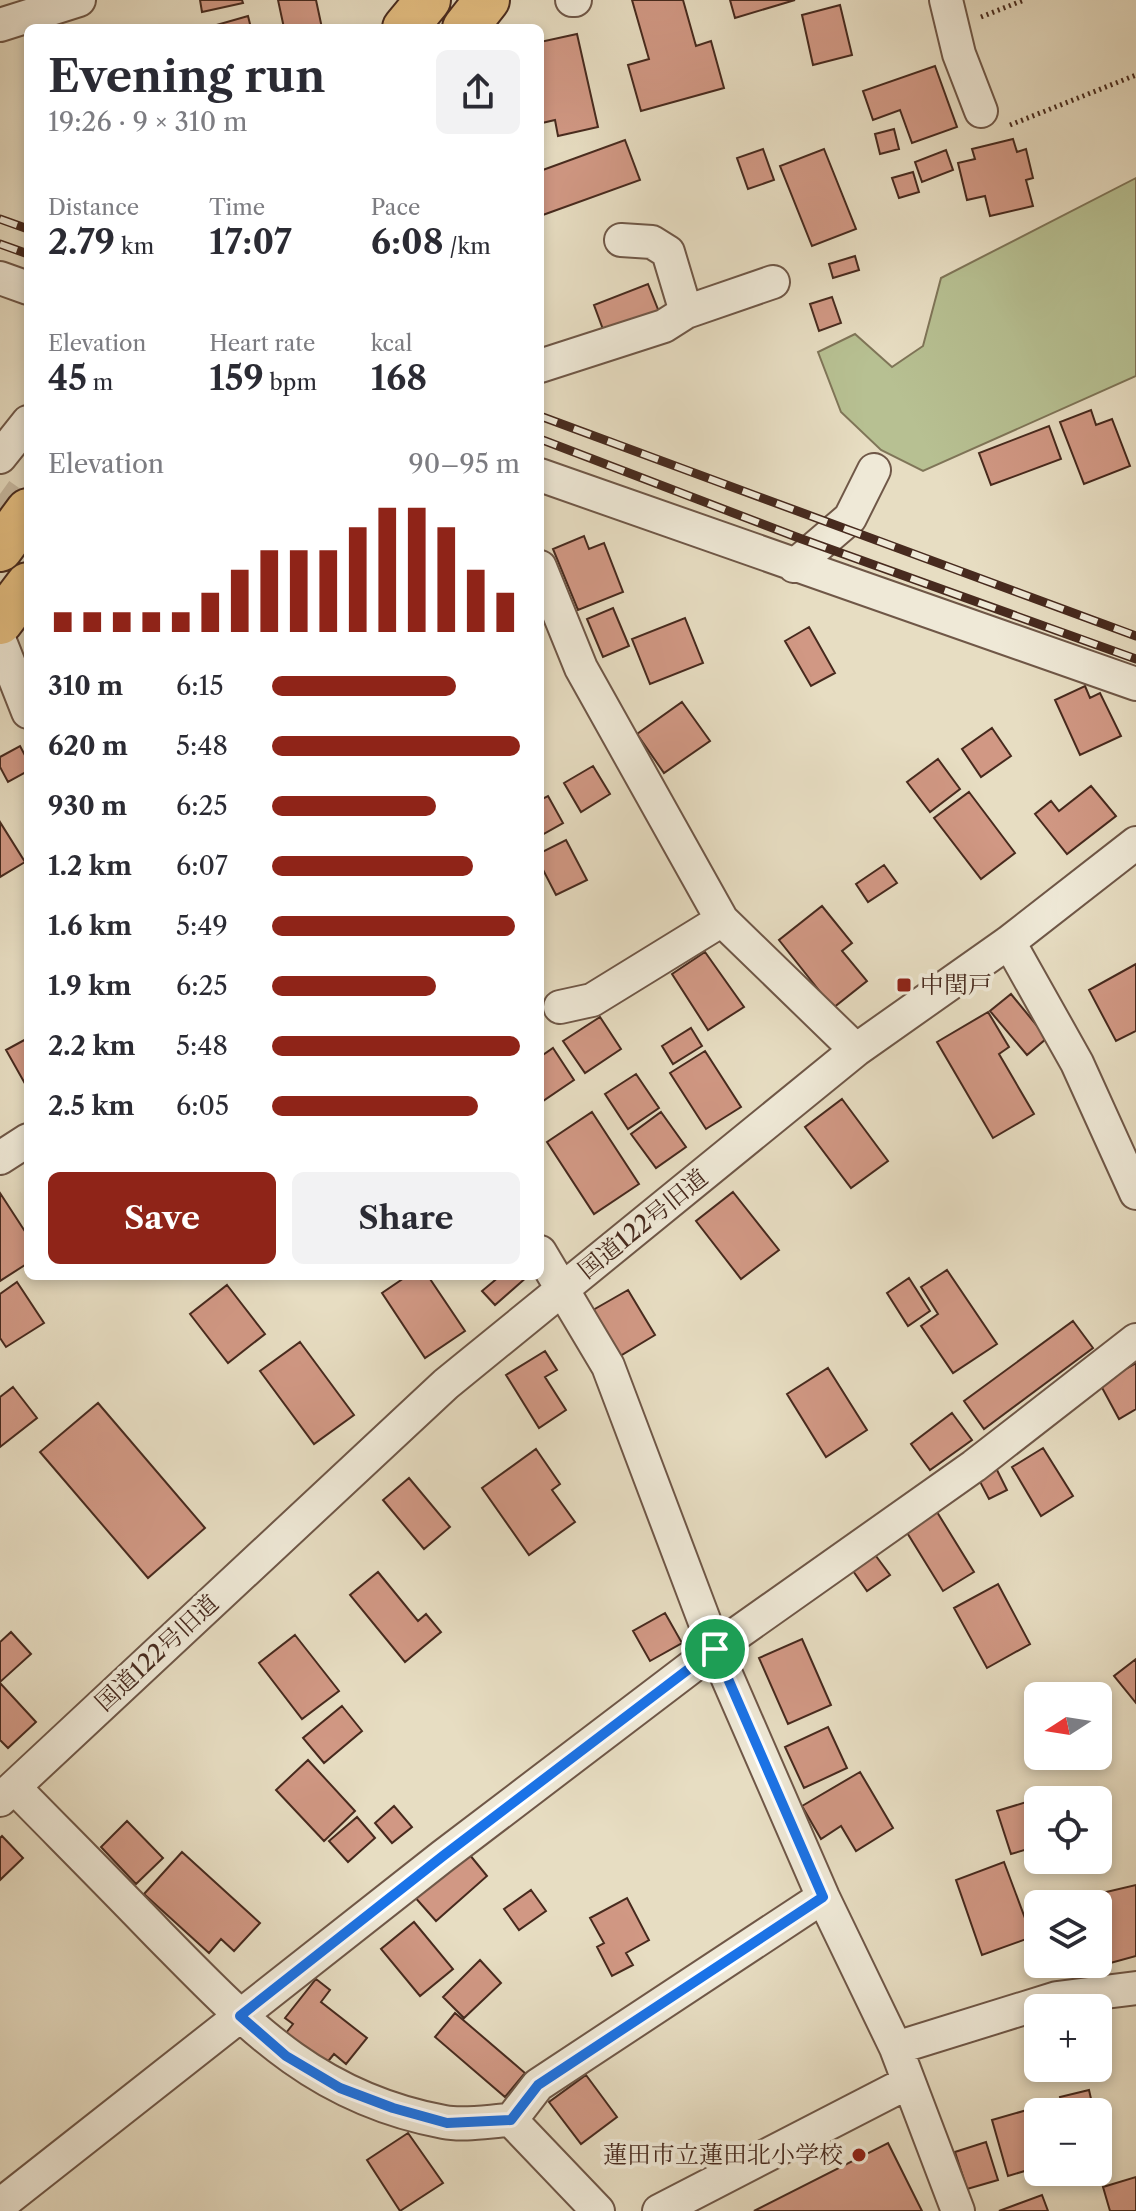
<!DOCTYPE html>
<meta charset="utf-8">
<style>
body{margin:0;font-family:"Libre Caslon Text","Noto Serif JP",serif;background:#f2f2f3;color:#2b2b33;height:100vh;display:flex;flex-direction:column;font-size:30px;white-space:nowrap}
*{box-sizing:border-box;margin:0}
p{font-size:26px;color:#7c7c81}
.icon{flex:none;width:44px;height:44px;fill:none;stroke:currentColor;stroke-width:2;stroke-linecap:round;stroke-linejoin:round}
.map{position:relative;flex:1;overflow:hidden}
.side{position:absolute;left:24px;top:24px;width:520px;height:1256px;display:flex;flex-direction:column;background:#fff;border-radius:12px;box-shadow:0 4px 12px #0003}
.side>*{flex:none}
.needle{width:52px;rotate:258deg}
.fabs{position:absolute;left:1024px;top:1682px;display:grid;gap:16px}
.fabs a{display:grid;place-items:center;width:88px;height:88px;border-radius:12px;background:#fff;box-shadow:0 4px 12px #0003;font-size:40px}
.pin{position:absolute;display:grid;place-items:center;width:68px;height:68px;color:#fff;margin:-34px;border:4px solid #fff;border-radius:50%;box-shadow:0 2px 8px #0007}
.round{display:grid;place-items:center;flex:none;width:84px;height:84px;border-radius:12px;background:#f2f2f3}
.head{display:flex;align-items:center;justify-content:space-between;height:136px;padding:0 24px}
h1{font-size:44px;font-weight:700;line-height:60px}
.metrics{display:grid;grid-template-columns:repeat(3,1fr);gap:12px;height:136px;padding:8px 24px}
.metrics div{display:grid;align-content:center}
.metrics b{font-size:34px;font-weight:700}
.metrics small{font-size:22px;font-weight:400}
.metrics p{font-size:22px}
.chart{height:224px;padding:16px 24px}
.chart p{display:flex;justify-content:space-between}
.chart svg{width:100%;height:144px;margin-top:8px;stroke:#8f2418;stroke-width:6}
.cta{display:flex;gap:16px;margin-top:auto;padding:16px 24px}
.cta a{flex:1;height:92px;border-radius:12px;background:#8f2418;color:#fff;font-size:32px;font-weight:700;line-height:92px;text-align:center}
.cta a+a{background:#f2f2f3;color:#2b2b33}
ul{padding:0 24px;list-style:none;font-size:26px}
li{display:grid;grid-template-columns:128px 96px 1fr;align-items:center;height:60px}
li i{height:20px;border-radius:10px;background:#8f2418}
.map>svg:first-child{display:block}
</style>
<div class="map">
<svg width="1136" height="2211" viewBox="0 0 1136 2211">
<rect width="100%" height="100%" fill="#e7ddc2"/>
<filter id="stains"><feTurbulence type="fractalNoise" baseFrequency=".0025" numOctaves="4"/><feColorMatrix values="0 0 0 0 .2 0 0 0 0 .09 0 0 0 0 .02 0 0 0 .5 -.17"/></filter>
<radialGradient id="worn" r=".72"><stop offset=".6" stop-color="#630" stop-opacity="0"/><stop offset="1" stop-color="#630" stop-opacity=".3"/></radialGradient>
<!-- green -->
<path fill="#b7c092" stroke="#7f7558" stroke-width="2" d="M1136 178V376L923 471 881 450 841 412 818 352 855 334 892 367 923 346 941 278Z"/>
<!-- building -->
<path fill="#d19884" stroke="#472a1e" stroke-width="2" d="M200 0H242L243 3 202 12Z
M278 0H316L322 28H284Z
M632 0H683L696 46 711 41 724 88 641 111 628 65 649 59Z
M730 0H795L735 18Z
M840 5 852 55 813 65 802 15Z
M248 16 251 28H206Z
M577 34 598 127 558 136 555 120 542 123 540 114V42Z
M935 66 957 127 912 143 900 110 873 120 863 91Z
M894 129 899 149 880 154 875 134Z
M1013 139 1017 152 1026 149 1033 178 1026 180 1033 206 990 216 985 196 967 200 958 163 975 159 972 149Z
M625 140 640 180 540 216V171Z
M763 149 774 180 748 189 737 158Z
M824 149 856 229 812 246 780 166Z
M946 150 953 170 922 182 915 162Z
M913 172 919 192 899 198 892 178Z
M855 256 859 270 833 278 829 264Z
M648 284 659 312 604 332 594 305Z
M832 297 841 323 819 331 810 304Z
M1091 410 1096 425 1112 419 1130 466 1084 484 1060 422Z
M1049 426 1061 459 991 485 979 453Z
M584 536 589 549 604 543 623 592 578 610 553 549Z
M613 608 629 646 603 657 587 619Z
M685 618 703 663 650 684 632 639Z
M809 627 835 673 811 686 785 641Z
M1085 686 1090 698 1100 693 1121 736 1080 755 1055 700Z
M682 702 710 741 664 773 637 734Z
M992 728 1011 756 981 777 962 749Z
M20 746 28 761V771L8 782 0 767V757Z
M938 759 960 789 930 812 907 782Z
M593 766 610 794 581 812 564 783Z
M1091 786 1116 816 1067 854 1035 814 1051 801 1059 811Z
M969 792 1015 853 981 879 934 818Z
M548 796 563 823 540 836V800Z
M0 822 25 862 0 877Z
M566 840 587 880 556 895 540 864V853Z
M884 865 897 883 868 902 856 884Z
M822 906 852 943 842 951 867 981 833 1008 779 940Z
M705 952 744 1007 708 1030 672 974Z
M1136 964V1031L1116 1041 1089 990Z
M1011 994 1047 1038 1027 1055 990 1011Z
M988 1012 1009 1047 999 1054 1034 1114 993 1138 937 1042Z
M600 1017 621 1049 585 1073 563 1041Z
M691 1028 702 1046 673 1064 662 1046Z
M28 1038V1089L6 1050Z
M553 1048 574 1080 540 1103V1057Z
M705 1051 741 1107 706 1129 670 1073Z
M636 1074 659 1108 628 1129 605 1094Z
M842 1099 888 1161 851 1188 805 1127Z
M592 1112 639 1184 594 1214 547 1142Z
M661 1112 686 1147 656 1168 631 1134Z
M733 1192 779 1250 741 1279 696 1221Z
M0 1193 28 1236V1263L0 1281Z
M947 1270 997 1344 953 1373 921 1326 938 1314 921 1287Z
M407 1276H428L465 1331 425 1358 382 1293Z
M500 1276H528L495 1305 482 1291Z
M909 1278 930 1311 908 1326 887 1293Z
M17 1282 44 1323 6 1347 0 1338V1294Z
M227 1285 265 1334 228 1363 190 1314Z
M628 1290 655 1335 620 1356 593 1310Z
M1073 1321 1093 1348 984 1429 964 1401Z
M300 1342 354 1415 314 1444 260 1371Z
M545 1351 557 1370 545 1377 566 1410 539 1428 506 1375Z
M1136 1363V1409L1119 1419 1100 1384Z
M828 1368 867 1430 826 1457 787 1394Z
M13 1387 37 1418 0 1447V1397Z
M98 1403 205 1528 148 1578 40 1452Z
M952 1413 972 1440 930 1470 911 1444Z
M1043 1448 1073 1496 1041 1516 1012 1467Z
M536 1449 560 1484 552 1490 575 1522 529 1555 482 1488Z
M995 1466 1007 1490 989 1499 977 1476Z
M409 1478 450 1527 424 1549 383 1500Z
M937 1512 974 1572 943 1591 906 1531Z
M873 1552 890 1575 867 1591 851 1568Z
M378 1572 418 1621 426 1614 441 1632 405 1662 350 1595Z
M998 1584 1030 1644 987 1668 954 1608Z
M665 1613 682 1643 650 1661 633 1631Z
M11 1632 31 1654 0 1682V1642Z
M295 1635 339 1691 302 1719 259 1663Z
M802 1639 831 1705 788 1724 759 1658Z
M1136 1659V1703L1114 1676Z
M0 1683 36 1722 8 1748 0 1740Z
M342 1706 362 1731 324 1763 303 1738Z
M828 1727 847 1768 804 1788 785 1747Z
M308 1760 355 1811 324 1841 276 1790Z
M860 1772 893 1828 856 1851 841 1826 821 1839 802 1806Z
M1033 1800 1038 1816V1846L1011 1854 997 1811Z
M394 1806 412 1827 392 1843 375 1823Z
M357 1817 375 1838 348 1862 329 1841Z
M127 1821 163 1858 136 1884 101 1847Z
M2 1836 23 1858 0 1880V1838Z
M465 1849 487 1876 436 1921 413 1895Z
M182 1852 260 1923 234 1951 221 1939 209 1953 144 1894Z
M1004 1862 1032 1937 982 1955 956 1880Z
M1136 1885V1956L1103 1965 1098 1946V1916L1108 1913 1102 1893Z
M531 1890 546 1911 519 1930 504 1909Z
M627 1898 649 1940 626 1953 633 1965 612 1976 597 1947 604 1943 590 1918Z
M414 1922 453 1969 420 1996 381 1949Z
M480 1960 501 1983 464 2018 443 1997Z
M316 1979 330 1990 321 2002 367 2038 346 2064 334 2054 325 2065 286 2033 293 2024 285 2018Z
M455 2013 525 2073 505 2097 435 2037Z
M586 2075 617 2117 581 2144 549 2102Z
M1089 2090 1094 2112H1064L1060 2097Z
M1034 2108 1038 2124V2167L1008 2176 992 2120Z
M408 2133 443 2183 400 2211 367 2160Z
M986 2142 998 2180 967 2189 955 2152Z
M888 2143 922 2211H754Z
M1136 2177V2211H1110L1103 2187Z
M1042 2195 1048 2211H999Z"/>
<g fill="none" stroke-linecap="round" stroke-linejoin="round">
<!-- minor-tunnel -->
<path stroke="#c7b9a1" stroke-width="32" stroke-dasharray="32 16" stroke-linecap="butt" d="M0 494 28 514"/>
<defs>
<path id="minor" d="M572 0H575
M946 0 959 54 981 111
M0 25 79 0
M621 240 652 242 668 252 686 312
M0 278 28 288
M540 366 664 326 686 312 773 282
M0 457 28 422
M540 475 1136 684
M794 566 850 518 874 470
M540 567 581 668 722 920 856 1050
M0 641 28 712
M1009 942 1077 1063 1136 1193
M560 1007 592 1000 722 920
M0 1158 28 1140
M540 1252 608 1366 715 1649 823 1897 896 2048 958 2211
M14 1787C62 1836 111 1885 159 1935 247 2024 314 2098 444 2122 464 2126 490 2121 511 2120L598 2211
M0 1800 446 1384 856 1050 1009 942 1136 843
M896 2048 1057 1998 1136 1988
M511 2120 538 2085 823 1897
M0 2205 443 1856 715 1649 974 1466 1136 1340
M659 2211 907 2083"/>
<path id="highway" d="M405 28 428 0
M465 28 487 0
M0 549 28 511
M0 622 28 585"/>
</defs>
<!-- minor casing -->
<use href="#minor" stroke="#6f5747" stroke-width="36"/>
<!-- highway casing -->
<use href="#highway" stroke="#472a1e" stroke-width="48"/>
<!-- path -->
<path stroke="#472a1e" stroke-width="5" stroke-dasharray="2 4" stroke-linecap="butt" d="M981 17 1024 0
M1010 125 1136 75"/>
<!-- minor -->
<use href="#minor" stroke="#efe9d7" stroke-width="32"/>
<!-- highway -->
<use href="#highway" stroke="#e4be81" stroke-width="44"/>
<defs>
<path id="rail" d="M0 219 28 229
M0 244 28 254
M540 416 1136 636
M540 439 799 538 1136 659"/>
</defs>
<!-- rail casing -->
<use href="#rail" stroke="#472a1e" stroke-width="9"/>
<!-- rail -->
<use href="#rail" stroke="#efe9d7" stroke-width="6" stroke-dasharray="18" stroke-linecap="butt"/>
</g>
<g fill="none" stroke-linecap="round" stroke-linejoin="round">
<defs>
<path id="route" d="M715 1649 823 1897 538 2085 511 2120 447 2123 393 2108 340 2088 286 2056 240 2016 443 1856Z"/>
</defs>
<!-- route casing -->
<use href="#route" stroke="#fff" stroke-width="16"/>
<!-- route -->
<use href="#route" stroke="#1a73e8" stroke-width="10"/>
</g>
<!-- markers -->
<g fill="#8f2418" stroke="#efe9d7" stroke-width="3">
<rect x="896" y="977" width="16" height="16" rx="4"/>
<circle cx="859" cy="2155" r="8"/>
</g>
<g text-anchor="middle" stroke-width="8" stroke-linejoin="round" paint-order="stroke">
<!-- poi labels -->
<g font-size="24" fill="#472a1e" stroke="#efe9d7" text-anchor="start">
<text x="920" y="993">中閏戸</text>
<text x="843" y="2163" text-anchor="end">蓮田市立蓮田北小学校</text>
</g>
<!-- street labels -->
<g font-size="24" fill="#472a1e" stroke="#efe9d7">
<text transform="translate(643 1224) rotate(-39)" y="8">国道122号旧道</text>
<text transform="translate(157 1653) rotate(-43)" y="8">国道122号旧道</text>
</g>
</g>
<rect width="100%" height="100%" filter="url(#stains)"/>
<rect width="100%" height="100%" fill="url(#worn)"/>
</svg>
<div class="fabs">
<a><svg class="needle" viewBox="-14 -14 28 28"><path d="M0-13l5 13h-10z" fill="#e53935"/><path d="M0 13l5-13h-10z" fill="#7c7c81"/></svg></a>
<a><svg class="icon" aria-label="locate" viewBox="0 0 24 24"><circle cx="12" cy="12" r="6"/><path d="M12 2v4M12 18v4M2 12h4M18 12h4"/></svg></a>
<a><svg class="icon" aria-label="layers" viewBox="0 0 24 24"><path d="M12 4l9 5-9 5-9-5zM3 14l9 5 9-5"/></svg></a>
<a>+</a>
<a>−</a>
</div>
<div class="pin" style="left:715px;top:1649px;background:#1e9e55"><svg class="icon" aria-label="arrive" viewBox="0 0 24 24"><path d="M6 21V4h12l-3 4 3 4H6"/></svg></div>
<section class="side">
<div class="head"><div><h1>Evening run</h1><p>19:26 · 9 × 310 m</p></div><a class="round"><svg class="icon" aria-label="share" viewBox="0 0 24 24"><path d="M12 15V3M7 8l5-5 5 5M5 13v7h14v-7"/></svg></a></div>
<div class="metrics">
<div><p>Distance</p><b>2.79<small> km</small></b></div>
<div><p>Time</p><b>17:07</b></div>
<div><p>Pace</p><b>6:08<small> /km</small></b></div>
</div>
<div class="metrics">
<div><p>Elevation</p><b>45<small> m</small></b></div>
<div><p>Heart rate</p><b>159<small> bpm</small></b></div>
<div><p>kcal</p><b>168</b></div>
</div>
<div class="chart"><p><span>Elevation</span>90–95 m</p>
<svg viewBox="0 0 160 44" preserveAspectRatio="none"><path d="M5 44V38M15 44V38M25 44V38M35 44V38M45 44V38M55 44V32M65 44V25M75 44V19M85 44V19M95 44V19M105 44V12M115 44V6M125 44V6M135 44V12M145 44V25M155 44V32"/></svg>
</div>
<ul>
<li><b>310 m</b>6:15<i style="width:74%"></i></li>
<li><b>620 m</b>5:48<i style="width:100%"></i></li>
<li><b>930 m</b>6:25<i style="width:66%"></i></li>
<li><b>1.2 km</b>6:07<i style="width:81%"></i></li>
<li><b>1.6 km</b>5:49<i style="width:98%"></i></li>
<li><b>1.9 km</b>6:25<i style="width:66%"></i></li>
<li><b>2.2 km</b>5:48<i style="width:100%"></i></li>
<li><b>2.5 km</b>6:05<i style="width:83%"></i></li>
</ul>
<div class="cta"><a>Save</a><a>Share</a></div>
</section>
</div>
